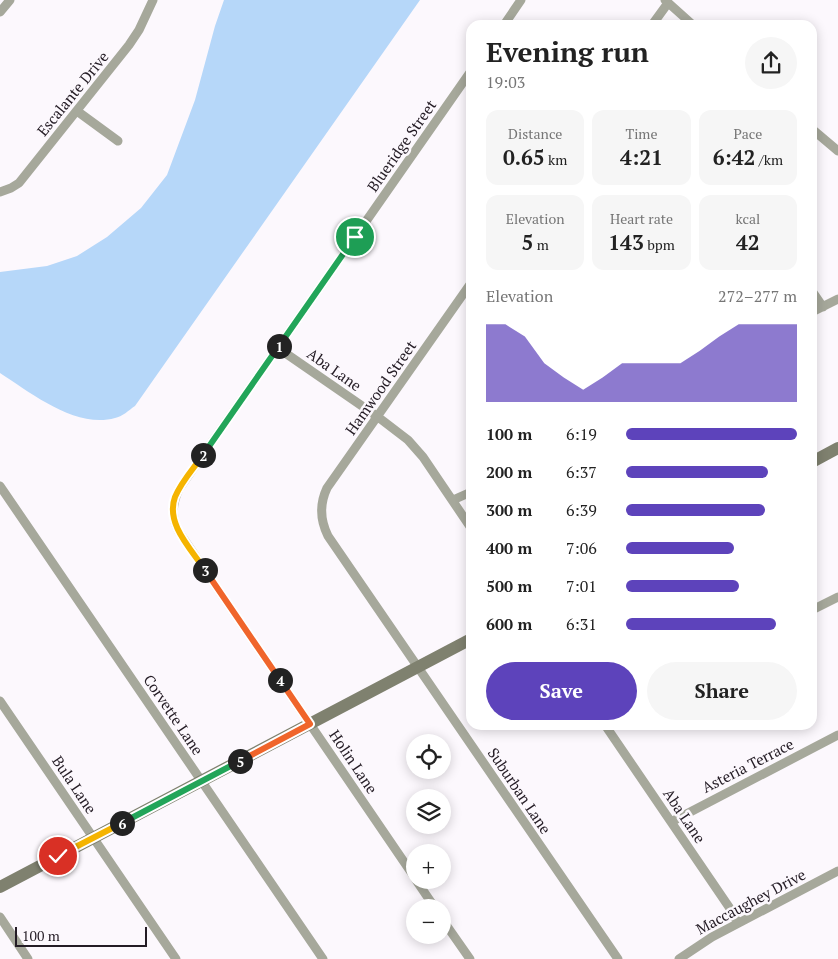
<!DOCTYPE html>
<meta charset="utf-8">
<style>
body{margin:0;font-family:"PT Serif",serif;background:#f6f6f6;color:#222;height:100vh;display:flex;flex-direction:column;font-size:19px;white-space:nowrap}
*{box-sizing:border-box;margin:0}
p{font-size:16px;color:#767676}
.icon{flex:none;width:28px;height:28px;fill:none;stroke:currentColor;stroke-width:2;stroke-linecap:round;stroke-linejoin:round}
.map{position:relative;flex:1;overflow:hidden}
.details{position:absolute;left:466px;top:20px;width:351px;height:710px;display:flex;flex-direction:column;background:#fff;border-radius:15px;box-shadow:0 2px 12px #0003}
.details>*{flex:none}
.buttons{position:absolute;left:406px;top:734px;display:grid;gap:10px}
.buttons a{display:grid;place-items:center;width:45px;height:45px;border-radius:50%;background:#fff;box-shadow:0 2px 12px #0003;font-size:25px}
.scale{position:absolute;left:15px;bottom:12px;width:132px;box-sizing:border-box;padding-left:5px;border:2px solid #241c25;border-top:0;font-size:14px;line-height:18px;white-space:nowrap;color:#241c25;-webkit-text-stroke:4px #fcf8fd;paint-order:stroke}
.pin{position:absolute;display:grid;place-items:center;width:42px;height:42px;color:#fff;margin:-21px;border:2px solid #fff;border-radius:50%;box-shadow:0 1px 5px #0007}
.km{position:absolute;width:25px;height:25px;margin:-12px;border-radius:50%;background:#222;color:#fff;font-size:14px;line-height:25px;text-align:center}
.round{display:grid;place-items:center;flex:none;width:52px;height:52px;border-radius:26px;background:#f6f6f6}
.summary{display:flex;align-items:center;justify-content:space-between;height:85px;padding:0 20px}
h1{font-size:28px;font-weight:800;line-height:38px}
.stats{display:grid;grid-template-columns:repeat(3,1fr);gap:8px;height:85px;padding:5px 20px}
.stats div{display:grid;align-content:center;border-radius:12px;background:#f6f6f6;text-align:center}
.stats b{font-size:21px;font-weight:800}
.stats small{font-size:14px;font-weight:400}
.stats p{font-size:14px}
.chart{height:140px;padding:10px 20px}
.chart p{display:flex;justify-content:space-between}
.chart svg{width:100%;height:90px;margin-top:5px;fill:#5d43bb;opacity:.7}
.action{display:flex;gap:10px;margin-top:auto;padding:10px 20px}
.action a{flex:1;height:58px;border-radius:30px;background:#5d43bb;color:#fff;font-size:20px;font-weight:800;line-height:58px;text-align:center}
.action a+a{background:#f6f6f6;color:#222}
ul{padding:0 20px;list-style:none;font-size:16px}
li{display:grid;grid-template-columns:80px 60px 1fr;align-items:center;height:38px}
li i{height:12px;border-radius:6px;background:#5d43bb}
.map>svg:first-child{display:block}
</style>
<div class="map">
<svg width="838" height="959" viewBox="0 0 838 959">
<rect width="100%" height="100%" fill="#fcf8fd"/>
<!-- water -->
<path fill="#b6d7f9" d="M224 0H420L135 406C129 410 122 417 115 418 76 429 31 393 0 373V272L47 266 77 256 107 237 141 208 167 175 195 100 215 26Z"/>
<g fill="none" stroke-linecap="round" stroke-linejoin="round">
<!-- street -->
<path stroke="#a6a89b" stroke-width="9" d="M665 0 693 25
M0 12 10 0
M504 25 521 0
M652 25 668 3
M77 111 118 141
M812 129 838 151
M0 192 11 188 19 183 129 45 139 30 153 0
M471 283 327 488C319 505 320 520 328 536L618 959
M812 291 823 307
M812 312 838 299
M278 348 378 417 408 440 423 457 471 528
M0 486 323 959
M453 500 471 492
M812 610 838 597
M0 701 176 959
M605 725 729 907 738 923
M671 822 838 735
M415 878 179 532C171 517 172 504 179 489L471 71
M416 880 435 908
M0 917 28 959
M442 919 470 959
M679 959 712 937 838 871"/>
<!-- secondary -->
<path stroke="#7f816f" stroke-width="12" d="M812 462 838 448
M0 887 471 639"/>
</g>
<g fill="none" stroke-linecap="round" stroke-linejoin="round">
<defs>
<path id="split-1" d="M279 346 355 237"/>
<path id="split-2" d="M203 455 279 346"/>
<path id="split-3" d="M203 455C194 468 181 482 175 497 165 524 192 550 205 570"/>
<path id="split-4" d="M205 570 280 680"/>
<path id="split-5" d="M240 761 310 724 280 680"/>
<path id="split-6" d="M122 823 240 761"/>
<path id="split-7" d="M58 856 122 823"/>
</defs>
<!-- split-1 casing -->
<use href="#split-1" stroke="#fff" stroke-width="10"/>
<!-- split-2 casing -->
<use href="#split-2" stroke="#fff" stroke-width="10"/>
<!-- split-3 casing -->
<use href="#split-3" stroke="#fff" stroke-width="10"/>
<!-- split-4 casing -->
<use href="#split-4" stroke="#fff" stroke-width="10"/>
<!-- split-5 casing -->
<use href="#split-5" stroke="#fff" stroke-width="10"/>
<!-- split-6 casing -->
<use href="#split-6" stroke="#fff" stroke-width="10"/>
<!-- split-7 casing -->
<use href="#split-7" stroke="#fff" stroke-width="10"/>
<!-- split-1 -->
<use href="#split-1" stroke="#22a559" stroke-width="6"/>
<!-- split-2 -->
<use href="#split-2" stroke="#22a559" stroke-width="6"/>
<!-- split-3 -->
<use href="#split-3" stroke="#f5b400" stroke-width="6"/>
<!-- split-4 -->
<use href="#split-4" stroke="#f0652b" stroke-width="6"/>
<!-- split-5 -->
<use href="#split-5" stroke="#f0652b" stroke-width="6"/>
<!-- split-6 -->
<use href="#split-6" stroke="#22a559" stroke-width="6"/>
<!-- split-7 -->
<use href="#split-7" stroke="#f5b400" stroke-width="6"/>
</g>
<g text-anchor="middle" stroke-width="5" stroke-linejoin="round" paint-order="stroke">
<!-- street labels -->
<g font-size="15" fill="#241c25" stroke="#fcf8fd">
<text transform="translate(73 94) rotate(-51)" y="5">Escalante Drive</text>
<text transform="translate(402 146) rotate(-55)" y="5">Blueridge Street</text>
<text transform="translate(334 370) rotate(35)" y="5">Aba Lane</text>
<text transform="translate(381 388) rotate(-55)" y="5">Hamwood Street</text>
<text transform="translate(173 715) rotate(56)" y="5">Corvette Lane</text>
<text transform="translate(353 762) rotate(56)" y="5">Holin Lane</text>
<text transform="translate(748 766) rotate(-27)" y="5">Asteria Terrace</text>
<text transform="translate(74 785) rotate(56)" y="5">Bula Lane</text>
<text transform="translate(519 791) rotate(56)" y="5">Suburban Lane</text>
<text transform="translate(684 816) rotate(56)" y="5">Aba Lane</text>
<text transform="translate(751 902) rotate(-28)" y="5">Maccaughey Drive</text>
</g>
</g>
</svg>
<div class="buttons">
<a><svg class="icon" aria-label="locate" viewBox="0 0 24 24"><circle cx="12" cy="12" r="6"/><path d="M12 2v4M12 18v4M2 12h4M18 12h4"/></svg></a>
<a><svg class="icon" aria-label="layers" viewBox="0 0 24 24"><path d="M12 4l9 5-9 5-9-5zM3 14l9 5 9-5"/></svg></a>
<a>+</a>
<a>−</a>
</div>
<div class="scale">100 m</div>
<div class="pin" style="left:355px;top:237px;background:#1e9e55"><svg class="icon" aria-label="arrive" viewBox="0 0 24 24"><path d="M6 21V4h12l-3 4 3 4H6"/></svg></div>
<div class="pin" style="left:58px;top:856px;background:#d93025"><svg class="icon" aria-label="check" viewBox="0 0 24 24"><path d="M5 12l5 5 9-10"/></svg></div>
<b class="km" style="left:279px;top:346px">1</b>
<b class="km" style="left:203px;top:455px">2</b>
<b class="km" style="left:205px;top:570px">3</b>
<b class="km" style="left:280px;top:680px">4</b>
<b class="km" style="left:240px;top:761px">5</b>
<b class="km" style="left:122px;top:823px">6</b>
<section class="details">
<div class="summary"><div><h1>Evening run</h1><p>19:03</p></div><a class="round"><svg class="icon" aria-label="share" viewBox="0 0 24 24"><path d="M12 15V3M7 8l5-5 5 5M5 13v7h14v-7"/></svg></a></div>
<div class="stats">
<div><p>Distance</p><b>0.65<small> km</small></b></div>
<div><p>Time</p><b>4:21</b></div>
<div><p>Pace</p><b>6:42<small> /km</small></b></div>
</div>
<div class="stats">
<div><p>Elevation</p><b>5<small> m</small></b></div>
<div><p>Heart rate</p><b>143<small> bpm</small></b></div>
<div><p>kcal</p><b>42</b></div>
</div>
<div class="chart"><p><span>Elevation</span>272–277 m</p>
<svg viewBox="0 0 160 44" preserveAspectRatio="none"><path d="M0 44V6L10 6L20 12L30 25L40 32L50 38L60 32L70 25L80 25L90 25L100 25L110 19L120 12L130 6L140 6L150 6L160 6V44z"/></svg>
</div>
<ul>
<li><b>100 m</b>6:19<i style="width:100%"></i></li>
<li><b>200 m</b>6:37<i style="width:83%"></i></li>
<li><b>300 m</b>6:39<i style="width:81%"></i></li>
<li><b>400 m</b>7:06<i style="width:63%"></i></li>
<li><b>500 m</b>7:01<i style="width:66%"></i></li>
<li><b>600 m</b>6:31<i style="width:88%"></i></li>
</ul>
<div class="action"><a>Save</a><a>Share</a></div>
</section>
</div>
